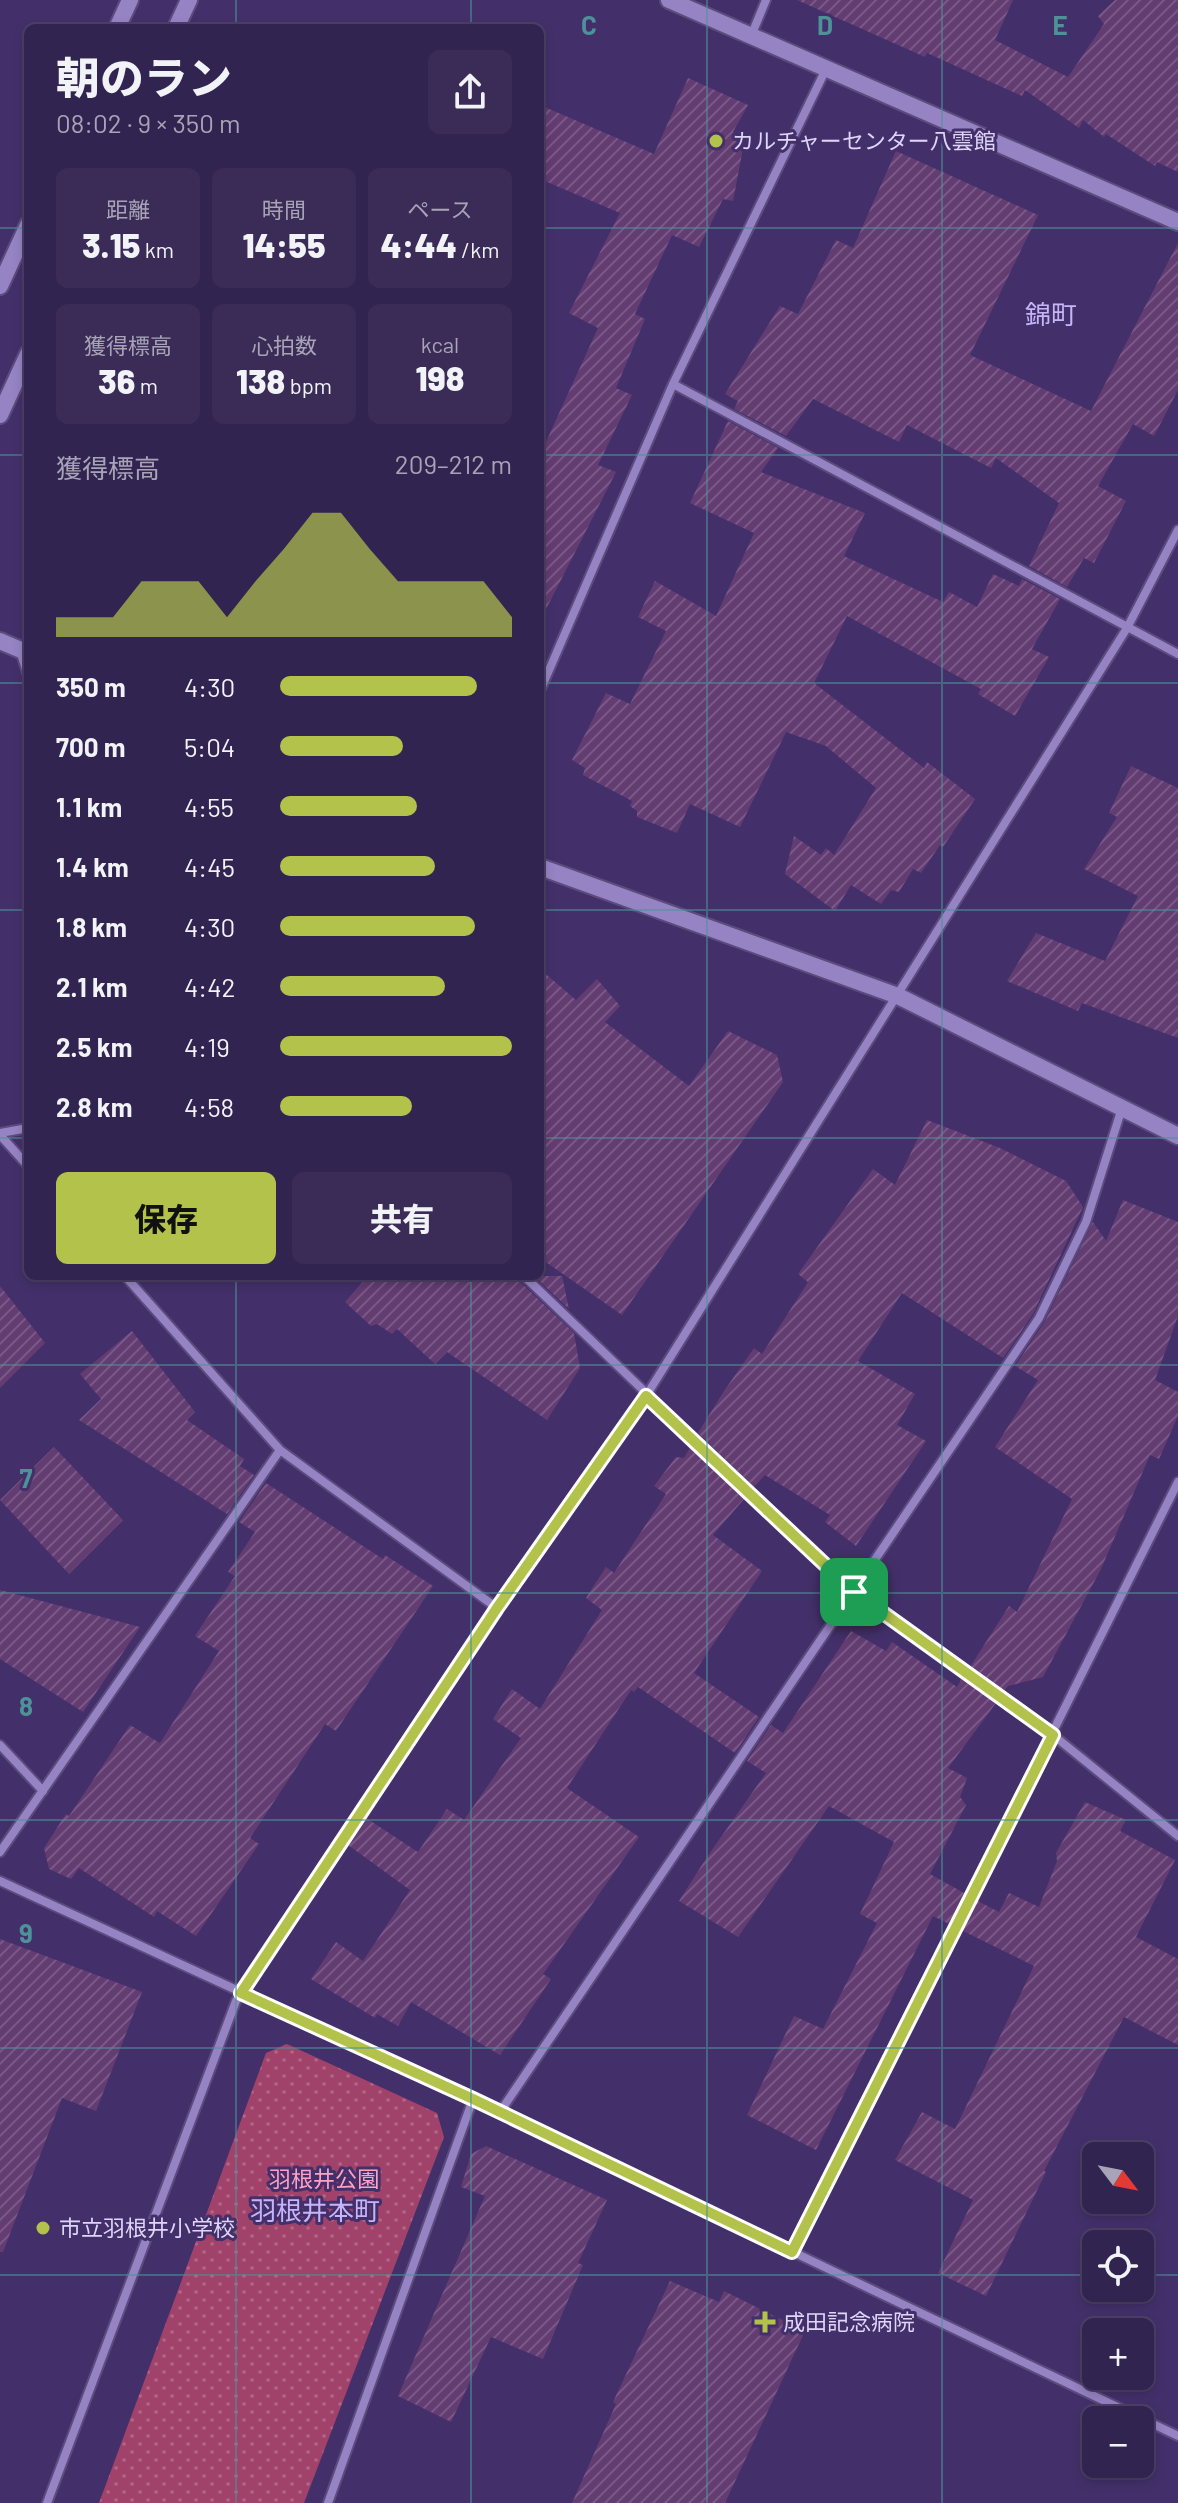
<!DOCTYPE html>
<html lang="ja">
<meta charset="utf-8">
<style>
body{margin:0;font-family:Barlow,"Noto Sans JP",sans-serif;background:#3a2c57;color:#f1f3f6;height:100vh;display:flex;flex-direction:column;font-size:30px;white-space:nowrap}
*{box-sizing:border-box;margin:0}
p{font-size:26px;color:#a8a4b7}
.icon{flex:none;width:44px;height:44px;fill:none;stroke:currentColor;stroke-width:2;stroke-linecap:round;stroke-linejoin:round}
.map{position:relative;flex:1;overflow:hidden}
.side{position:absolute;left:24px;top:24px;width:520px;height:1256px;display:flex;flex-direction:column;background:#322450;border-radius:12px;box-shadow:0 4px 12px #0003,0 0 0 2px #4d4167}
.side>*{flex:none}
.needle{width:52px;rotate:122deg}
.buttons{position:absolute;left:1082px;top:2142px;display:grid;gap:16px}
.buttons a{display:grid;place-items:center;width:72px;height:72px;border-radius:12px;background:#322450;box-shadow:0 4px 12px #0003,0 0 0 2px #4d4167;font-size:40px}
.pin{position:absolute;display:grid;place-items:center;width:68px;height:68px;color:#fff;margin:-34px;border-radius:16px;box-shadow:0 4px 12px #0006}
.round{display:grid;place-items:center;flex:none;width:84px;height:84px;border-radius:12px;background:#3a2c57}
.headline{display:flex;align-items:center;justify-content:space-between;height:136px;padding:0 32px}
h1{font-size:44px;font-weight:800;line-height:60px}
.metrics{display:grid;grid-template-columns:repeat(3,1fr);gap:12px;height:136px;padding:8px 32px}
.metrics div{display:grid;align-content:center;border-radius:12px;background:#3a2c57;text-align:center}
.metrics b{font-size:34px;font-weight:800}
.metrics small{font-size:22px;font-weight:400}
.metrics p{font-size:22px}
.chart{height:224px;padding:16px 32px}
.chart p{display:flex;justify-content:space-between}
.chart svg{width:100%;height:144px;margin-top:8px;fill:#b3c24b;opacity:.7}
.action{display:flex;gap:16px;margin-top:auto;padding:16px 32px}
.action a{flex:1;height:92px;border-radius:12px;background:#b3c24b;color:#111;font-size:32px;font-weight:800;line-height:92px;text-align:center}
.action a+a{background:#3a2c57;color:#f1f3f6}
ul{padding:0 32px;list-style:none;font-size:26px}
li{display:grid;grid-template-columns:128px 96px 1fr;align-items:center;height:60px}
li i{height:20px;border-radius:10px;background:#b3c24b}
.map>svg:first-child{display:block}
</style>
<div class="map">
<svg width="1178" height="2503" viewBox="0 0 1178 2503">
<defs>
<pattern id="park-dots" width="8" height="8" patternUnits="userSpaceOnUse" patternTransform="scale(2)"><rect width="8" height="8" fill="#a0426a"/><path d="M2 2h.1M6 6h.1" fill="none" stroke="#b16587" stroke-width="1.8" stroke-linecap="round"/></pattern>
<pattern id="building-hatch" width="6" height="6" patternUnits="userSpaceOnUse" patternTransform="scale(2)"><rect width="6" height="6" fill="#633c72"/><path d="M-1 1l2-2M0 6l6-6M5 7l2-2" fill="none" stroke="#795787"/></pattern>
</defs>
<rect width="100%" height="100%" fill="#43306a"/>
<!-- park -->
<path fill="url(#park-dots)" d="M287 2044 437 2113 444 2137 304 2503H99L266 2053Z"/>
<!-- building -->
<path fill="url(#building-hatch)" d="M797 0H1013L995 40 1068 77 1104 24 1098 16 1115 0H1178V172L1157 162 1155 166 1106 134 1104 137 1083 120 1079 128 1025 90 1022 96 927 53 925 57Z
M688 78 748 105 733 132 745 138 733 201 723 199 699 247 672 235 635 314 645 319 616 388 632 395 598 465 616 472 540 621V455L598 328 569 313 620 213 540 179V105L654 154Z
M896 151 1038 215 970 355 1091 411 1178 243V390L1154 436 1133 424 1098 486 1126 501 1094 563 1084 558 1067 587 1029 566 1059 503 996 458 991 468 907 425 899 442 813 399 786 436 734 409 738 401 725 394 780 306 798 314 836 240 853 248Z
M728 421 778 448 761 472 865 513 844 556 943 602 949 592 977 607 993 574 1019 586 1022 579 1060 599 1032 649 1049 657 1015 716 978 694 981 689 847 616 814 683 924 768 927 762 975 799 943 847 940 845 921 873 913 869 899 892 891 890 881 904 851 885 835 911 785 874 794 836 821 855 826 848 834 855 876 788 826 746 786 732 740 827 690 804 677 833 637 817V811L630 806 632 801 583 775 585 768 572 760 606 693 630 704 666 631 638 617 655 581 716 616 754 533 690 503Z
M1131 766 1178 788V1038L1082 1003 1078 1011 1007 981 1036 933 1105 961 1138 896 1084 869 1117 817 1109 813Z
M540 969 576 1000 597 979 620 1006 605 1022 689 1086 728 1031 777 1055 783 1082 622 1315 540 1258Z
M927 1120 1000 1148 1066 1181 1083 1207 1033 1314 1003 1358 902 1293 858 1361 915 1394 897 1425 926 1441 856 1546 825 1522 830 1515 765 1475 754 1487 698 1433 724 1391 754 1348 762 1354 808 1282 798 1274 873 1169 895 1185Z
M1123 1200 1178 1222V1316L1155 1380 1178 1392V1416L1159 1459 1150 1455 1101 1569 1043 1677 1008 1686 1004 1691 970 1667 1009 1606 1017 1612 1072 1499 995 1447 1038 1380 1015 1366 1045 1321 1093 1222 1106 1241Z
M368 1276H517L519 1281 574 1333 580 1368 547 1420 447 1352 435 1364 397 1329 392 1334 377 1324 371 1326 345 1302Z
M534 1276H562L569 1309Z
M0 1286 45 1343 0 1388Z
M132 1331 195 1412 187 1420 244 1459 240 1466 254 1475 227 1514 79 1420 101 1399 80 1374Z
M691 1446 745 1498 713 1535 762 1571 694 1673 759 1717 735 1753 638 1687 634 1692 631 1690 567 1788 639 1837 543 1974 551 1979 500 2055 411 2002 398 2026 377 2014 375 2018 311 1979 336 1942 363 1961 410 1890 348 1845 366 1818 418 1852 447 1809 464 1820 521 1738 493 1719 512 1689 540 1709 602 1610 586 1598 606 1567 614 1573 666 1494 654 1486 676 1457 684 1458Z
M54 1447 123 1520 69 1574 0 1500Z
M266 1483 383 1559 385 1555 433 1586 336 1731 325 1724 250 1838 259 1844 196 1936 157 1911 154 1917 79 1868 71 1879 49 1869 44 1848 66 1814 69 1816 130 1725 160 1743 219 1651 195 1636 235 1576 228 1572 255 1532 239 1522Z
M0 1590 140 1627 83 1712 0 1659Z
M851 1631 886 1651 892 1642 957 1687 962 1678 996 1703 948 1768 967 1778 960 1797 966 1805 930 1874 964 1893 949 1924 933 1916 816 2150 747 2115 794 2016 823 2029 877 1923 860 1914 894 1842 829 1806 738 1937 679 1901 707 1857 766 1773 747 1761 771 1725 783 1733Z
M1085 1802 1126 1820 1120 1831 1175 1860 1136 1937 1178 1959V2045L1124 2017 1044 2171 1046 2172 986 2296 938 2273 973 2200 895 2160 922 2112 955 2129 1034 1966 961 1930 976 1900 999 1912 1009 1893 1039 1907 1057 1861 1056 1853Z
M0 1939 142 1992 96 2111 62 2098 3 2252H0Z
M486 2146 607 2200 578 2263 583 2265 543 2359 491 2337 451 2422 398 2396 485 2196 461 2187 471 2154Z
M670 2281 719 2302 724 2291 805 2331 725 2503H572L616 2404 613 2402Z"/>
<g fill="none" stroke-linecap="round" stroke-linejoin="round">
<defs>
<path id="street" d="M751 36 766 0
M673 384 1178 654
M20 650 28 676
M540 691 673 384 826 69
M0 1133 28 1128
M0 1135 28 1166
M125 1276 280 1450 497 1608
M524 1276 854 1592 1053 1735 1178 1836
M0 1745 43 1791
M0 1852 280 1450
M0 1881 473 2099 1178 2436
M500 2112 1039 1318 1086 1222 1122 1108
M792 2252 1178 1482
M47 2503 236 2001 497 1608 646 1396 1127 628 1178 530
M328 2503 473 2099"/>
<path id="secondary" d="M669 0 1178 222
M117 28 130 0
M176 28 189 0
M0 286 28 225
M0 415 28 354
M0 641 28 653
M540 867 898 996 1178 1136"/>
</defs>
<!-- street casing -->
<use href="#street" stroke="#5c4b7c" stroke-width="12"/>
<!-- secondary casing -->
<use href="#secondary" stroke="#5c4b7c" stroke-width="20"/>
<!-- street -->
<use href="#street" stroke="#9583c4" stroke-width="8"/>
<!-- secondary -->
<use href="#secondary" stroke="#9583c4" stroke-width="16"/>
</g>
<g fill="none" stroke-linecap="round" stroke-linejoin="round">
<defs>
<path id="route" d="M646 1396 854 1592 1053 1735 792 2252 473 2099 241 1993 497 1608Z"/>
</defs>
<!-- route casing -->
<use href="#route" stroke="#fff" stroke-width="16"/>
<!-- route -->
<use href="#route" stroke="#b3c24b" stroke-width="10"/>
</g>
<!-- grid -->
<path fill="none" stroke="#4d9297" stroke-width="2" stroke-opacity="0.55" d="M236 0V28M471 0V28M707 0V2503M942 0V2503M0 228H28M540 228H1178M0 455H28M540 455H1178M0 683H28M540 683H1178M0 910H28M540 910H1178M0 1138H28M540 1138H1178M236 1276V2503M471 1276V2503M0 1365H1178M0 1593H1178M0 1820H1178M0 2048H1178M0 2275H1096M1140 2275H1178"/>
<!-- markers -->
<g fill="#b3c24b" stroke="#43306a" stroke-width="3">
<circle cx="716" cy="141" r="8"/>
<circle cx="43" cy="2228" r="8"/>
<path d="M761 2310h8v8h8v8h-8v8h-8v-8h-8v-8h8z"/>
</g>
<g text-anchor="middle" stroke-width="6" stroke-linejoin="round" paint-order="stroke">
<!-- poi labels -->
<g font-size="22" fill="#ded5f8" stroke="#43306a" text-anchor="start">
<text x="732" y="149">カルチャーセンター八雲館</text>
<text x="59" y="2236">市立羽根井小学校</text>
<text x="783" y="2330">成田記念病院</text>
</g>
<!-- park labels -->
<g font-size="22" fill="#ffa1c4" stroke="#43306a">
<text x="324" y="2187">羽根井公園</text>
</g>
<!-- quarter labels -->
<g font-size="26" fill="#c6b4f9" stroke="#43306a">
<text x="1051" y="324">錦町</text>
<text x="315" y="2220">羽根井本町</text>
</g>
</g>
<g font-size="26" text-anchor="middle" font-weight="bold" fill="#4d9297" stroke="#43306a" stroke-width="6" stroke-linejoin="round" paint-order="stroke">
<text x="589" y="35">C</text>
<text x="825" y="35">D</text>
<text x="1060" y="35">E</text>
<text x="26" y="1488">7</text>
<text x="26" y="1716">8</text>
<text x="26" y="1943">9</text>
</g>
</svg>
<div class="buttons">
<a><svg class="needle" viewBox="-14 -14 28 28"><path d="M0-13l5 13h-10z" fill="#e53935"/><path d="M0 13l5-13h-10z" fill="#a8a4b7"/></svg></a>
<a><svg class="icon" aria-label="locate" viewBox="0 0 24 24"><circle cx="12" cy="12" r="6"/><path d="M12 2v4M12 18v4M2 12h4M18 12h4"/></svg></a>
<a>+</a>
<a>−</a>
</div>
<div class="pin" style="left:854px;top:1592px;background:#1e9e55"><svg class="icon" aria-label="arrive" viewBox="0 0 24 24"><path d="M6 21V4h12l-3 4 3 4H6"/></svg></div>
<section class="side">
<div class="headline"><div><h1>朝のラン</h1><p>08:02 · 9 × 350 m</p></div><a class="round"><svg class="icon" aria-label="share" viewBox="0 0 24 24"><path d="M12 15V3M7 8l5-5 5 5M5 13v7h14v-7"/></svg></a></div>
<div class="metrics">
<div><p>距離</p><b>3.15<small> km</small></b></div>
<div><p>時間</p><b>14:55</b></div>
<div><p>ペース</p><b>4:44<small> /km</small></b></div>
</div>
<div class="metrics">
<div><p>獲得標高</p><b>36<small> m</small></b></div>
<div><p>心拍数</p><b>138<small> bpm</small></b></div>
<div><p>kcal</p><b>198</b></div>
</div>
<div class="chart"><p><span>獲得標高</span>209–212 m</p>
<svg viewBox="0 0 160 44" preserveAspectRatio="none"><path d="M0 44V38L10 38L20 38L30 27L40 27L50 27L60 38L70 27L80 17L90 6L100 6L110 17L120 27L130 27L140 27L150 27L160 38V44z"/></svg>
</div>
<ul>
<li><b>350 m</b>4:30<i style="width:85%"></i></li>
<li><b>700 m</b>5:04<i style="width:53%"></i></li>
<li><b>1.1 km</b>4:55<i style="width:59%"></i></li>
<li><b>1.4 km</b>4:45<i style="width:67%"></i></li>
<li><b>1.8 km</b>4:30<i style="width:84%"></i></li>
<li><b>2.1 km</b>4:42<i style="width:71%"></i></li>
<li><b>2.5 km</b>4:19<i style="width:100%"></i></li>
<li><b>2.8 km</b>4:58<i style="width:57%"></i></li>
</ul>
<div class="action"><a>保存</a><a>共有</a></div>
</section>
</div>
